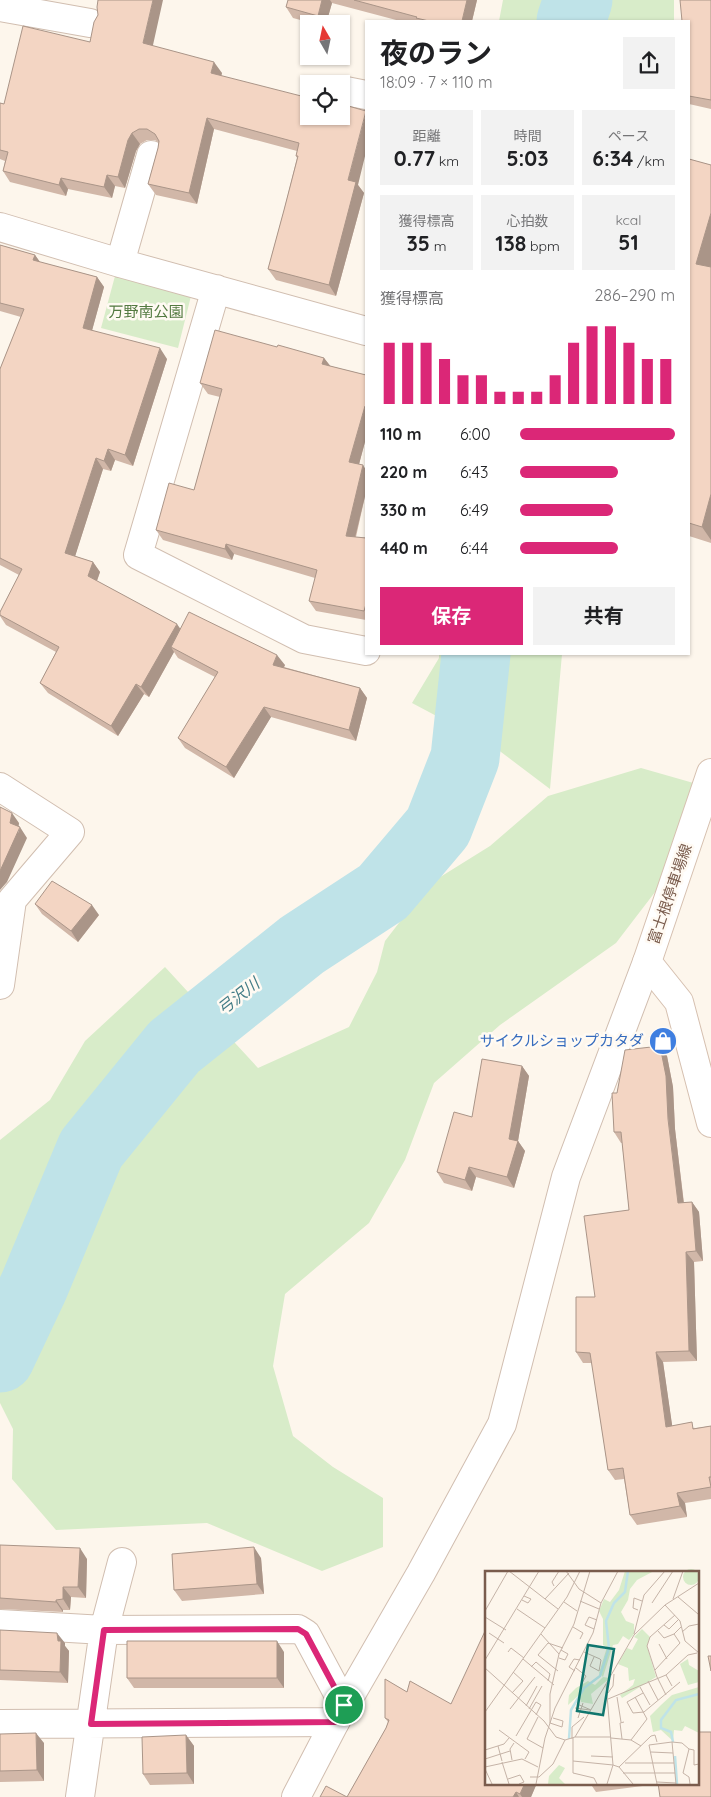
<!DOCTYPE html>
<html lang="ja">
<meta charset="utf-8">
<style>
body{margin:0;font-family:Quicksand,"Noto Sans JP",sans-serif;background:#f2f2f2;color:#202124;height:100vh;display:flex;flex-direction:column;font-size:19px;white-space:nowrap}
*{box-sizing:border-box;margin:0}
p{font-size:16px;color:#757577}
.icon{flex:none;width:28px;height:28px;fill:none;stroke:currentColor;stroke-width:2;stroke-linecap:round;stroke-linejoin:round}
.map{position:relative;flex:1;overflow:hidden}
.sheet{position:absolute;left:365px;top:20px;width:325px;height:635px;display:flex;flex-direction:column;background:#fff;border-radius:0px;box-shadow:0 1px 4px #0004}
.sheet>*{flex:none}
.needle{width:32px;rotate:351deg}
.controls{position:absolute;left:300px;top:15px;display:grid;gap:10px}
.controls a{display:grid;place-items:center;width:50px;height:50px;border-radius:0px;background:#fff;box-shadow:0 1px 4px #0004;font-size:25px}
.pin{position:absolute;display:grid;place-items:center;width:42px;height:42px;color:#fff;margin:-21px;border:2px solid #fff;border-radius:50%;box-shadow:0 1px 5px #0007}
.round{display:grid;place-items:center;flex:none;width:52px;height:52px;border-radius:0px;background:#f2f2f2}
.headline{display:flex;align-items:center;justify-content:space-between;height:85px;padding:0 15px}
h1{font-size:28px;font-weight:700;line-height:38px}
.stats{display:grid;grid-template-columns:repeat(3,1fr);gap:8px;height:85px;padding:5px 15px}
.stats div{display:grid;align-content:center;border-radius:0px;background:#f2f2f2;text-align:center}
.stats b{font-size:21px;font-weight:700}
.stats small{font-size:14px;font-weight:400}
.stats p{font-size:14px}
.chart{height:140px;padding:10px 15px}
.chart p{display:flex;justify-content:space-between}
.chart svg{width:100%;height:90px;margin-top:5px;stroke:#db2777;stroke-width:6}
.cta{display:flex;gap:10px;margin-top:auto;padding:10px 15px}
.cta a{flex:1;height:58px;border-radius:0px;background:#db2777;color:#fff;font-size:20px;font-weight:700;line-height:58px;text-align:center}
.cta a+a{background:#f2f2f2;color:#202124}
ul{padding:0 15px;list-style:none;font-size:16px}
li{display:grid;grid-template-columns:80px 60px 1fr;align-items:center;height:38px}
li i{height:12px;border-radius:6px;background:#db2777}
.map>svg:first-child{display:block}
</style>
<div class="map">
<svg width="711" height="1797" viewBox="0 0 711 1797">
<rect width="100%" height="100%" fill="#fdf6ec"/>
<!-- green -->
<path fill="#d8ecc9" d="M503 0H674V21H499Z
M115 276 191 296 178 348 101 328Z
M439 654H562L550 789 493 746 412 703 439 658Z
M641 768 711 788V819L616 943 500 1025 434 1083 405 1160 369 1223 285 1294 273 1366 293 1436 333 1467 383 1498V1547L322 1571 207 1523 56 1530 12 1479 13 1429 0 1403V1140L50 1100 85 1041 165 967 258 1068 349 1027 377 972 385 941 429 884 490 846 548 796Z"/>
<g fill="none" stroke-linecap="round" stroke-linejoin="round">
<!-- river -->
<path stroke="#bfe3e8" stroke-width="69" d="M571 21 578 0
M0 1358 34 1286 91 1149 174 1047 302 945 383 892 438 827 465 758 476 654"/>
<defs>
<path id="minor" d="M0 7 90 23
M341 90 366 95
M0 227 120 263 366 331
M120 263 151 155
M216 289 138 555 304 639 366 651
M0 787 70 832 12 900 0 985
M0 1624 104 1630 298 1629 306 1634 344 1705
M0 1724 335 1722
M80 1797 104 1630 122 1562"/>
<path id="tertiary" d="M296 1797 335 1722 421 1573 502 1424 566 1177 647 962"/>
<path id="secondary" d="M711 773 647 962 679 1002 711 1123"/>
</defs>
<!-- minor casing -->
<use href="#minor" stroke="#d1beb0" stroke-width="30"/>
<!-- tertiary casing -->
<use href="#tertiary" stroke="#d1beb0" stroke-width="30"/>
<!-- secondary casing -->
<use href="#secondary" stroke="#d6c0b0" stroke-width="30"/>
<!-- minor -->
<use href="#minor" stroke="#fff" stroke-width="28"/>
<!-- tertiary -->
<use href="#tertiary" stroke="#fff" stroke-width="28"/>
<!-- secondary -->
<use href="#secondary" stroke="#fff" stroke-width="28"/>
</g>
<!-- wall -->
<path fill="#d1b7a8" d="M288 0H477L472 21H400L332 3 326 24H315L293 18 286 7Z
M711 0V109L689 104V21Z
M98 15 153 46 222 73 221 76 358 185 364 193 336 296 276 280 268 269 284 210 297 158 296 156 297 151 214 129 197 204 156 195 148 184 158 148V142L155 140H147L140 144 136 151 125 188 115 186 112 198 68 189 66 196 10 182 3 171 5 161 0 159V103L4 104 90 42Z
M689 159 711 165V543L689 536Z
M0 245 35 255 40 262 97 277 104 287 92 330 167 359 133 466 115 460 111 471 103 469 75 556 93 562 100 572 97 581 180 629 285 665 284 667 360 688 367 698 356 741 271 717 234 778 185 748 178 738 215 677 178 658 174 652 149 697 144 694 118 736 48 693 40 683 56 652 6 625 0 616V612L19 575 0 565V369L21 317 0 311Z
M277 347 324 358 330 366 366 375V438L359 464 366 470V492L356 537 366 538V620L316 611 309 601 315 578 234 554 232 560 163 540 156 530 194 490 220 397 208 394 200 383Z
M35 904 99 915 78 942 42 914Z
M667 1056 673 1087 675 1129 684 1203 692 1202 699 1212 703 1261 694 1262 697 1361 663 1362 672 1426 696 1428 711 1426V1499L685 1503 687 1517 637 1525 630 1515 624 1479 615 1480 608 1470 592 1363H583L576 1352 595 1297 629 1210 622 1143H621L614 1132 617 1093Z
M522 1066 529 1076 518 1141 525 1151 514 1188 476 1177 472 1191 444 1183 437 1172 472 1117Z
M0 1545 87 1559 86 1598 71 1597 70 1610H63V1612L0 1609Z
M261 1558 264 1594 182 1601 174 1590Z
M0 1630 65 1643V1646L69 1651 68 1683 0 1680Z
M284 1652V1688H134L127 1678Z
M385 1718 537 1783 531 1797H320H347L386 1728 388 1722Z
M0 1734 44 1743V1781L0 1782Z
M186 1735 194 1746V1784L150 1785 143 1774Z
M590 1783H697L658 1784 596 1792Z"/>
<!-- shaded-wall -->
<path fill="#aa9588" d="M153 0H163L151 54 143 43Z
M322 0H330L332 3 326 24H324L318 16Z
M467 0H477L472 21H462Z
M214 62 222 73 219 84 211 73Z
M366 112V152L358 185 364 193 336 296 329 285 348 180Z
M207 118 214 129 197 204 189 193Z
M132 133 140 144 136 151 125 188 118 177 128 140Z
M107 175 115 186 112 198 104 187Z
M61 178 68 189 66 196 59 185Z
M711 213V270L696 264Z
M35 255 42 265 33 260Z
M97 277 104 287 90 338 83 328Z
M160 348 167 359 133 466 125 455Z
M324 358 332 368 322 364Z
M365 406 366 407V438L357 472 349 462Z
M108 449 115 460 111 471 104 461Z
M96 458 103 469 73 563 65 553Z
M363 465 366 470V492L353 546 346 536Z
M711 494V540L702 527Z
M226 544 234 554 232 560 225 549Z
M93 562 100 572 95 586 88 576Z
M177 624 184 634 171 647 174 652 149 697 141 687Z
M277 655 285 665 280 675 273 665Z
M136 684 144 694 118 736 111 726Z
M360 688 367 698 356 741 349 730Z
M264 707 271 717 234 778 226 767Z
M12 813 19 823 18 833 20 827 27 838 7 882 0 890V871Z
M92 905 99 915 78 942 71 931Z
M660 1046 667 1056 673 1087 675 1129 685 1214 678 1203Z
M522 1066 529 1076 518 1141 525 1151 514 1188 507 1177 509 1139Z
M469 1167 476 1177 472 1191 465 1180Z
M692 1202 699 1212 703 1261 696 1251Z
M686 1252 694 1262 697 1361 689 1351Z
M656 1352 663 1362 674 1438 666 1427Z
M677 1493 685 1503 687 1517 680 1506Z
M254 1547 261 1558 264 1594 257 1584Z
M80 1548 87 1559 86 1598 78 1587Z
M63 1587 71 1597 70 1610 63 1599Z
M56 1600 63 1610V1612L56 1602Z
M57 1633 65 1643V1646L69 1651 68 1683 60 1672Z
M277 1641 284 1652V1688L277 1678Z
M36 1733 44 1743V1781L37 1770Z
M186 1735 194 1746V1784L187 1773Z
M525 1783H537L531 1797H522L520 1794Z
M516 1792 519 1797H513Z"/>
<!-- building -->
<path fill="#f3d5c3" stroke="#aa9588" d="M98 0H153L143 43 214 62 211 73 309 98V116H341V104L366 111 348 180 356 182 329 285 268 269 284 210 298 156H296L299 143 207 118 189 193 148 184 158 148 159 141 155 134 147 129H139L132 133 128 140 118 177 107 175 104 187 61 178 59 185 3 171 8 152 0 150V103L4 104 23 26 90 42 94 22 98 15 97 7Z
M288 0H322L318 16 286 7Z
M354 0H467L462 21H429L416 18 417 17Z
M680 0H711V100L689 96V21H682Z
M689 159 711 165V213L696 264 711 267V494L702 527 689 523Z
M0 245 35 255 33 260 97 277 83 328 160 348 125 455 108 449 104 461 96 458 65 553 93 562 88 576 177 624 141 687 136 684 111 726 40 683 59 647 0 615V612L22 569 0 558V369L24 309 0 303Z
M215 330 277 347 278 345 324 358 322 364 366 375V406H365L349 462 363 465 346 536 366 538V604L364 611 309 601 317 570 226 544 225 549 156 530 169 483 194 490 222 389 200 383Z
M189 612 277 655 273 665 360 688 349 730 264 707 226 767 178 738 218 672 171 647Z
M0 807 12 813 10 823 20 827 0 871Z
M52 881 92 905 71 931 35 904Z
M660 1046 666 1076 668 1119 678 1203 692 1202 696 1251 686 1252 689 1351 656 1352 666 1427 692 1422 693 1429 711 1426V1477H709L711 1487 677 1493 680 1506 630 1515 623 1468 608 1470 590 1353 576 1352V1297H595L584 1216 629 1210 621 1132H614L612 1093H617L625 1050Z
M482 1059 522 1066 509 1139 518 1141 507 1177 469 1167 465 1180 437 1172 454 1112 472 1117Z
M0 1545 80 1548 78 1587H63V1599L56 1600V1602L0 1598Z
M254 1547 257 1584 174 1590 172 1554Z
M486 1629V1783H525L520 1794 516 1792 513 1797H320L326 1786 347 1797 386 1728 389 1720 385 1718V1679L407 1692 410 1681 451 1704Z
M0 1630 57 1633 58 1641H61L60 1672 0 1670Z
M127 1641H277V1678H127Z
M708 1656H711V1671Z
M697 1732H711V1797H660L658 1783H697Z
M36 1733 37 1770 0 1771V1734Z
M186 1735 187 1773 143 1774 142 1737Z"/>
<g fill="none" stroke-linecap="round" stroke-linejoin="round">
<defs>
<path id="route" d="M298 1629 306 1634 344 1705 335 1722 91 1724 104 1630Z"/>
</defs>
<!-- route casing -->
<use href="#route" stroke="#fff" stroke-width="10"/>
<!-- route -->
<use href="#route" stroke="#db2777" stroke-width="6"/>
</g>
<!-- icons -->
<defs>
<symbol id="shop-disc" viewBox="-11 -11 22 22"><circle r="9.5" fill="#3f7fe0" stroke="#fffaf3"/><path d="M-5-2.5h2.3a2.7 3.5 0 0 1 5.4 0H5L5.5 6h-11ZM-1.5-2.5h3a1.5 2.3 0 0 0-3 0Z" fill="#fff"/></symbol>
</defs>
<g fill-rule="evenodd">
<use href="#shop-disc" x="647" y="1025" width="32" height="32"/>
</g>
<g text-anchor="middle" stroke-width="5" stroke-linejoin="round" paint-order="stroke">
<!-- park labels -->
<g font-size="15" fill="#537a41" stroke="#fffaf3">
<text x="146" y="317">万野南公園</text>
</g>
<!-- street labels -->
<g font-size="15" fill="#7a5c4d" stroke="#fffaf3">
<text transform="translate(670 894) rotate(-71)" y="5">富士根停車場線</text>
</g>
<!-- shop labels -->
<g font-size="15" fill="#366cbe" stroke="#fffaf3" text-anchor="end">
<text x="644" y="1046">サイクルショップカタダ</text>
</g>
<!-- water labels -->
<g font-size="16" font-style="italic" fill="#437c86" stroke="#fffaf3">
<text transform="translate(238 996) rotate(-38)" y="6">弓沢川</text>
</g>
</g>
<!-- overview -->
<g transform="translate(485 1571)">
<rect width="214" height="214" fill="#fdf6ec"/>
<path d="M198 6a8 8 0 1 1 16 0a8 8 0 1 1-16 0ZM140 0H169L152 9 145 18 143 29 136 41 141 50 149 53V63L144 69 138 65 133 73 128 74 118 106 125 107 106 123 108 133 96 131 94 124 83 134 84 124 91 117 103 110 110 114 118 106 114 102 122 76 118 74V48L114 40 119 28 125 31 134 19ZM157 58 165 66 162 75 171 106 137 127 135 124 148 114 150 108 144 110 143 97 133 93 142 77 147 79 153 68 149 66ZM203 88 204 94 214 100V111L203 114 195 93ZM214 116V162L200 155 197 160 189 159 188 170 176 159 168 161 165 145 176 134 187 124ZM74 194 80 197 74 207 80 213H63L64 205Z" fill="#d8ecc9"/>
<path fill="none" stroke="#bfe3e8" stroke-width="2.5" d="M84 168 86 139 99 117 115 105 124 77 121 50 129 32 140 21 143 0M188 171 186 161 176 157V149L191 129 214 123M190 185 192 213"/>
<path fill="none" stroke="#c5b3a7" stroke-width="1" d="M24 0 73 38M81 0 94 18 116 32M69 15 67 11 74 0M193 26 213 43M60 28 84 2M188 28 198 0M37 29 43 32 46 28 39 25M95 30 114 38M79 31 92 40M167 32 188 0M180 34 195 50 200 70 214 82M32 38 60 57M153 39 148 37 149 27 157 30M0 40 23 0M0 46 21 59M179 54 184 58 194 48M88 56 98 62 95 68M109 58 100 54 104 46 112 49M173 60 179 67 189 63M197 61 204 55 214 53M4 62 19 72M56 63 74 83M149 63 159 24 180 0M174 73 182 88M23 81 26 77 39 87M99 81 115 88 116 89 114 100 105 95 109 86M74 87 80 89 83 83 76 79M38 88 69 114M0 89 54 0M46 96 51 91 65 103 63 110M0 97 59 150 71 166 80 169 90 166 121 113M91 97 101 105 96 114M170 99 195 72 189 63 196 56M73 100 53 84 63 72 78 77M90 100 84 96 89 88 95 89M181 104 203 84 212 82M163 110 173 129M155 116 165 134M27 122 38 110 28 101M123 122 128 115 129 103M158 122 142 131 148 142 159 141 195 111M181 124 172 106 162 75 165 66 190 44M132 126 136 151M123 128 181 104 187 115M92 133 106 139M41 135 52 115M90 137 105 139M25 138 50 106M44 138 57 115M0 141 82 26 95 0M53 146 42 168 58 177M68 147 78 150 77 156 65 152V123L74 83 89 53 105 0M93 147 98 132M14 159 44 181 40 188M31 165 51 131 56 134 51 144M90 166H126M88 167V190L128 194 122 213M126 167 146 169 156 175M87 168V156L99 146M137 168 135 152 139 151M146 169 162 148 150 126M187 171 191 213M13 175 17 190M204 178 209 179V194L214 193M0 179 19 173 24 167M166 181 188 182M106 185 128 186M0 188 25 180M27 189 25 178 29 172M88 190V202L109 207 112 213M17 191 24 213M140 192H189M0 196 37 188 53 196M134 196 166 165 170 164 172 171M0 198 7 213M138 202H190M45 206H54L68 193 80 169M23 208 35 204 39 211 34 213M172 211 191 212M51 213 60 167 70 137 108 62 116 32 133 0M148 213 134 196 128 194 121 113 149 64 180 34 214 12M172 213 164 174 187 171 197 172 204 178 198 202 204 206 205 213"/>
<path fill="#0f766e" fill-opacity="0.15" stroke="#0f766e" stroke-width="2.5" d="M103 74 129 78 118 144 92 140Z"/>
<rect width="214" height="214" fill="none" stroke="#7a5c4d" stroke-width="2.5"/>
</g>
</svg>
<div class="controls">
<a><svg class="needle" viewBox="-14 -14 28 28"><path d="M0-13l5 13h-10z" fill="#e53935"/><path d="M0 13l5-13h-10z" fill="#757577"/></svg></a>
<a><svg class="icon" aria-label="locate" viewBox="0 0 24 24"><circle cx="12" cy="12" r="6"/><path d="M12 2v4M12 18v4M2 12h4M18 12h4"/></svg></a>
</div>
<div class="pin" style="left:344px;top:1705px;background:#1e9e55"><svg class="icon" aria-label="arrive" viewBox="0 0 24 24"><path d="M6 21V4h12l-3 4 3 4H6"/></svg></div>
<section class="sheet">
<div class="headline"><div><h1>夜のラン</h1><p>18:09 · 7 × 110 m</p></div><a class="round"><svg class="icon" aria-label="share" viewBox="0 0 24 24"><path d="M12 15V3M7 8l5-5 5 5M5 13v7h14v-7"/></svg></a></div>
<div class="stats">
<div><p>距離</p><b>0.77<small> km</small></b></div>
<div><p>時間</p><b>5:03</b></div>
<div><p>ペース</p><b>6:34<small> /km</small></b></div>
</div>
<div class="stats">
<div><p>獲得標高</p><b>35<small> m</small></b></div>
<div><p>心拍数</p><b>138<small> bpm</small></b></div>
<div><p>kcal</p><b>51</b></div>
</div>
<div class="chart"><p><span>獲得標高</span>286–290 m</p>
<svg viewBox="0 0 160 44" preserveAspectRatio="none"><path d="M5 44V14M15 44V14M25 44V14M35 44V22M45 44V30M55 44V30M65 44V38M75 44V38M85 44V38M95 44V30M105 44V14M115 44V6M125 44V6M135 44V14M145 44V22M155 44V22"/></svg>
</div>
<ul>
<li><b>110 m</b>6:00<i style="width:100%"></i></li>
<li><b>220 m</b>6:43<i style="width:63%"></i></li>
<li><b>330 m</b>6:49<i style="width:60%"></i></li>
<li><b>440 m</b>6:44<i style="width:63%"></i></li>
</ul>
<div class="cta"><a>保存</a><a>共有</a></div>
</section>
</div>
